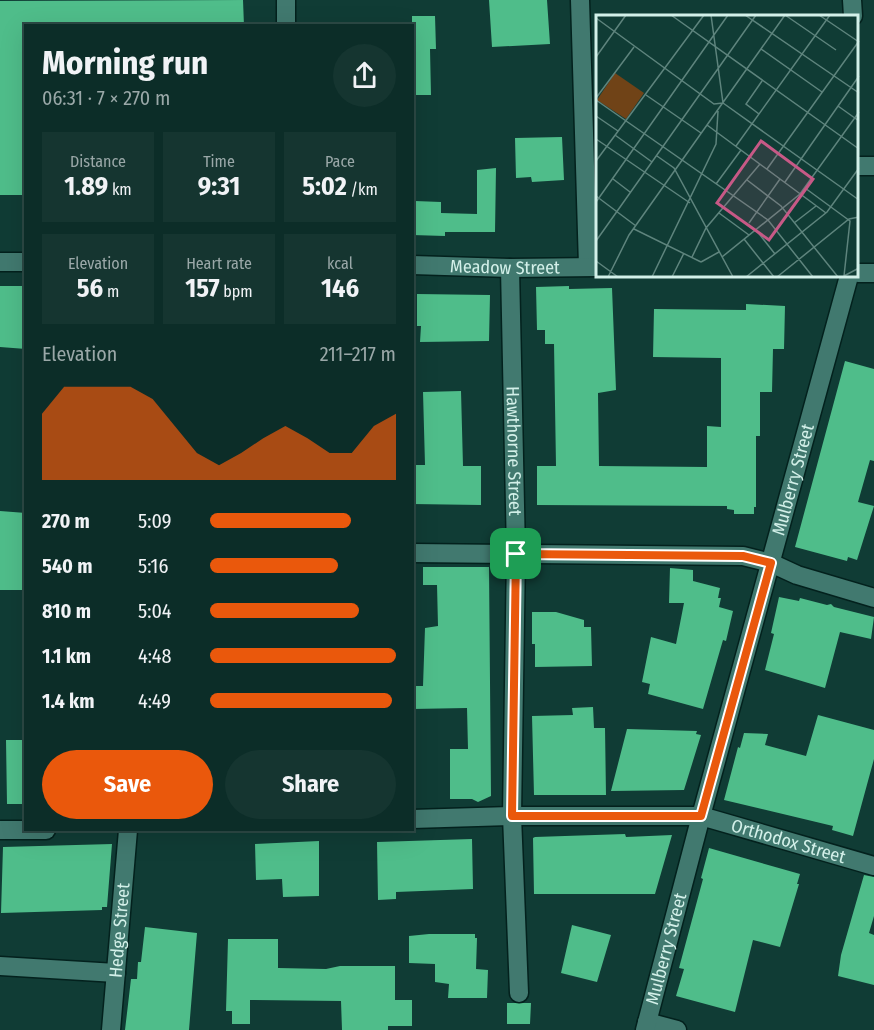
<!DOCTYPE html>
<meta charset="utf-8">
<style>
body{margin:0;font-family:"Fira Sans Condensed",sans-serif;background:#153530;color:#f1f3f6;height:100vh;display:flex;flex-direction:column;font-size:22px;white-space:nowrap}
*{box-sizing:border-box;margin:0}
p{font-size:20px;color:#9aa8a8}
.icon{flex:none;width:33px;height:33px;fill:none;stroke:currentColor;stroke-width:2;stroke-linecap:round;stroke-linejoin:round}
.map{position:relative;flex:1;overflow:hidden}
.side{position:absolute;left:24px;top:24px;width:390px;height:807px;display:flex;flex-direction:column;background:#0c2d28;border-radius:0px;box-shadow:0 6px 24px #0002,0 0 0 2px #2c4945}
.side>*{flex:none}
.pin{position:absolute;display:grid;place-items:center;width:51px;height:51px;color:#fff;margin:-26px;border-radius:12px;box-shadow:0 3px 9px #0006}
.round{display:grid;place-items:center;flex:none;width:63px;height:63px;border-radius:32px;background:#153530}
.overview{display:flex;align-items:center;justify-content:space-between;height:102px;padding:0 18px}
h1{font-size:33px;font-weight:700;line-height:45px}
.stats{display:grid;grid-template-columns:repeat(3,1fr);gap:9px;height:102px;padding:6px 18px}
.stats div{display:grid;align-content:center;border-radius:0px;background:#153530;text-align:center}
.stats b{font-size:26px;font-weight:700}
.stats small{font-size:16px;font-weight:400}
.stats p{font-size:16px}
.chart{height:168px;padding:12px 18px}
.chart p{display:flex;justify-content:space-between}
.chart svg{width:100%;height:108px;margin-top:6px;fill:#ea580c;opacity:.7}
.primary-button{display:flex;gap:12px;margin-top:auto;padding:12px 18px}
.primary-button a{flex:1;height:69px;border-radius:36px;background:#ea580c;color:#fff;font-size:24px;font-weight:700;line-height:69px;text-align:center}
.primary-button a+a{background:#153530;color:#f1f3f6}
ul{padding:0 18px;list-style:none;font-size:20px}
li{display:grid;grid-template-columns:96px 72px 1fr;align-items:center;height:45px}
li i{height:15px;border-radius:8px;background:#ea580c}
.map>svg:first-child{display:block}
</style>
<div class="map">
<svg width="874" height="1030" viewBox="0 0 874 1030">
<rect width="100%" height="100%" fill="#103c35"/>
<!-- building -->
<path fill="#4fbd8a" d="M243 0 244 26H26V195H0V1Z
M489 0H547L550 44 492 47Z
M412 16H435L436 49H430L431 95H412Z
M562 137 564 180 532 182 531 177 516 178 515 138Z
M496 168 495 232H445V236L412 235 415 201 441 202V213L477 214V170Z
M0 286H26V349L0 347Z
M569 286V289L612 288 616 390 598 393 599 466 707 467V426L721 427V358L653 357 654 309 746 310V304L785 306 784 349H773L772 392H760V436H756V507H754V514H734V510L727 509V506L537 505V466H556L554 344H545V330H537L536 287Z
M417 294 490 295 489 341 420 342 421 326H417Z
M845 361 874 369V461L870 460 858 502 874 506 857 560 848 557 847 561 795 547Z
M461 391 463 466H481V505L412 504V465H425L423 392Z
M0 511 26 513V590H0Z
M423 567H489L491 796 478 802 472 799H450V749H468L467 708 412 709V686H423L425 628 438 626 437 585H423Z
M670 568 693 570V581L720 588 718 598H721L719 607 733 611 726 641 723 640 703 709 648 694 650 684 642 682 651 637 676 644 684 603H669Z
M779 597 799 601 800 598 827 605 831 604 834 607 874 617 871 639 840 632 825 688 765 670 774 634 771 633Z
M532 612H556L584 620V627H591L592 666 535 667V644H532Z
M593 707 594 728H605L606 795H534L532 716 573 715 572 708Z
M818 715 874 730V759L853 836 832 830 833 826 724 800 738 747 740 748 744 733 768 734 765 745 806 756Z
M627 729 697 731 696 734 701 735 684 790 611 791Z
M6 740H26V804H7Z
M625 834 626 837 672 835 655 894H534L533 838 535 837Z
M472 839 473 889 396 892V899L378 900 377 842Z
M319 841V896L283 897 282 879 256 880 255 844Z
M112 844 107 907H102V910L1 913 3 847Z
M709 848 800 874 797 884H799L780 947 753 940 735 1012 676 996 684 969 679 968 703 879 701 878Z
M864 875 874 877V916L869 933 874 935V985L838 976 841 955Z
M572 925 611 935 597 982 561 973Z
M145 927 197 933 189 1030H125L131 979H137L138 962H141Z
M429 934H475V938H477L476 969 488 970 487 998H448L449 984 435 982V964L409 963V936Z
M228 939H278V968L326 969 340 966H395V1000H412V1026H388V1030H342L341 1001 250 1000V1024H232V1011H226Z
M507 1003H531L530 1024H507Z"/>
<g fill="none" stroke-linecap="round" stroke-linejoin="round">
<defs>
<g id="minor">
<path d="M286 0V26"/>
<path d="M580 0 588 266"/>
<path d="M852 0 853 16"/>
<path d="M858 166H874"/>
<path d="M0 262H26"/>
<path id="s1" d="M412 265 510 268 598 267"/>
<path id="s2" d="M510 268 516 553 512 816 519 993"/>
<path d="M858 273H874"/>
<path d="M412 553 743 556 771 563 797 575 874 598"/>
<path id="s3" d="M412 819 512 816H701L874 866"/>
<path d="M0 830H46"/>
<path d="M0 966 116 973"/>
<path d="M647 1022 677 1030"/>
<path id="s4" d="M111 1030 128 830"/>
<path id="s5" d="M645 1030 701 816 849 276"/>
</g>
</defs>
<!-- minor casing -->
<use href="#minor" stroke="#03211d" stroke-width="21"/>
<!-- minor -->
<use href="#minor" stroke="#41796f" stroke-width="18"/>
</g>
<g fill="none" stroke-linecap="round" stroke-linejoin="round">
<defs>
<path id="route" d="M516 554 743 556 771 563 701 816H512Z"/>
</defs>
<!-- route casing -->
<use href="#route" stroke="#fff" stroke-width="12"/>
<!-- route -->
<use href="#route" stroke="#ea580c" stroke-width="8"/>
</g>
<g text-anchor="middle" stroke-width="6" stroke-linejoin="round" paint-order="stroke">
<!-- street labels -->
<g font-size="18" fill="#d3f0e9" stroke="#03322b">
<text dy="6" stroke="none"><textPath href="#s1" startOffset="93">Meadow Street</textPath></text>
<text dy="6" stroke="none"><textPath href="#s2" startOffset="183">Hawthorne Street</textPath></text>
<text dy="6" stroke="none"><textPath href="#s5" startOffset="570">Mulberry Street</textPath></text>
<text dy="6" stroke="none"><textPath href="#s3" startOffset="380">Orthodox Street</textPath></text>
<text dy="6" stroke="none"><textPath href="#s4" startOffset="100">Hedge Street</textPath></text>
<text dy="6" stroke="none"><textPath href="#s5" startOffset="84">Mulberry Street</textPath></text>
</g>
</g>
<!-- overview -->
<g transform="translate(596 15)">
<rect width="262" height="262" fill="#103c35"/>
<path d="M19 58 48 78 30 104 1 85Z" fill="#704317"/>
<path fill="none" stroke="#5e847d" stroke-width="1.5" d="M75 0 263 134M115 0 127 88M149 0 263 78M189 0 240 35M223 0 263 27M0 3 118 89 127 88M165 34 226 77M0 42 30 0M50 80 105 118M0 83 38 32M0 85 172 205 217 262M127 88 263 185M242 91 263 106M163 99 150 89 166 66M0 101 22 116M111 110 230 198M19 120 56 147M0 124 94 188M140 131 234 0M61 141 78 153 137 262M0 146 108 0M171 154 263 26M17 164 34 177M151 165 185 191 242 262M189 167 263 61M120 169 145 135M209 173 254 206 248 261M0 181 40 211M0 187 132 0M123 198 153 220M153 208 184 164M198 208 220 191M38 214 105 247M160 215 179 239M148 224 178 262M0 226 160 0M96 242 110 213 164 149M126 242 204 179 263 97M0 246 22 262M105 247 123 237M12 262 33 220 189 0M56 262 120 129 122 96M76 262 88 238M150 262 231 197 263 153M181 262 253 204 263 202M246 262 263 253"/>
<path fill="#c75986" fill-opacity="0.15" stroke="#c75986" stroke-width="3" d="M165 126 217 164 173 225 121 188Z"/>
<rect width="262" height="262" fill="none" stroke="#d3f0e9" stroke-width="3"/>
</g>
</svg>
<div class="pin" style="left:516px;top:554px;background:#1e9e55"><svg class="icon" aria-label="arrive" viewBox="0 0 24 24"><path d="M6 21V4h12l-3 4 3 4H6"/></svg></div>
<section class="side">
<div class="overview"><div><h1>Morning run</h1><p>06:31 · 7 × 270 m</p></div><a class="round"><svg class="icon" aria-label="share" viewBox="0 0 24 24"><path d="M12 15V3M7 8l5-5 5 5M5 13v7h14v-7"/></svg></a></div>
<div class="stats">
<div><p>Distance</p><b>1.89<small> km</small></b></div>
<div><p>Time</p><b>9:31</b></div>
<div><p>Pace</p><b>5:02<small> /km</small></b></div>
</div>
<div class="stats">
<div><p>Elevation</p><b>56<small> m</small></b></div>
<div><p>Heart rate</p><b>157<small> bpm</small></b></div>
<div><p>kcal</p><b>146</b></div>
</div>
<div class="chart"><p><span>Elevation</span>211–217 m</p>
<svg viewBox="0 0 160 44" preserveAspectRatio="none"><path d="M0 44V17L10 6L20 6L30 6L40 6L50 11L60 22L70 33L80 38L90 33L100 27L110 22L120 27L130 33L140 33L150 22L160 17V44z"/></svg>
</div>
<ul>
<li><b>270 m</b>5:09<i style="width:76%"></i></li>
<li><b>540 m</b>5:16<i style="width:69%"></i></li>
<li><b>810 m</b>5:04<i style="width:80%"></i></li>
<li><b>1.1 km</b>4:48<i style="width:100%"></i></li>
<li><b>1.4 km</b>4:49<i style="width:98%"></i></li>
</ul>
<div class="primary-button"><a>Save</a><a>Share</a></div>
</section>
</div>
